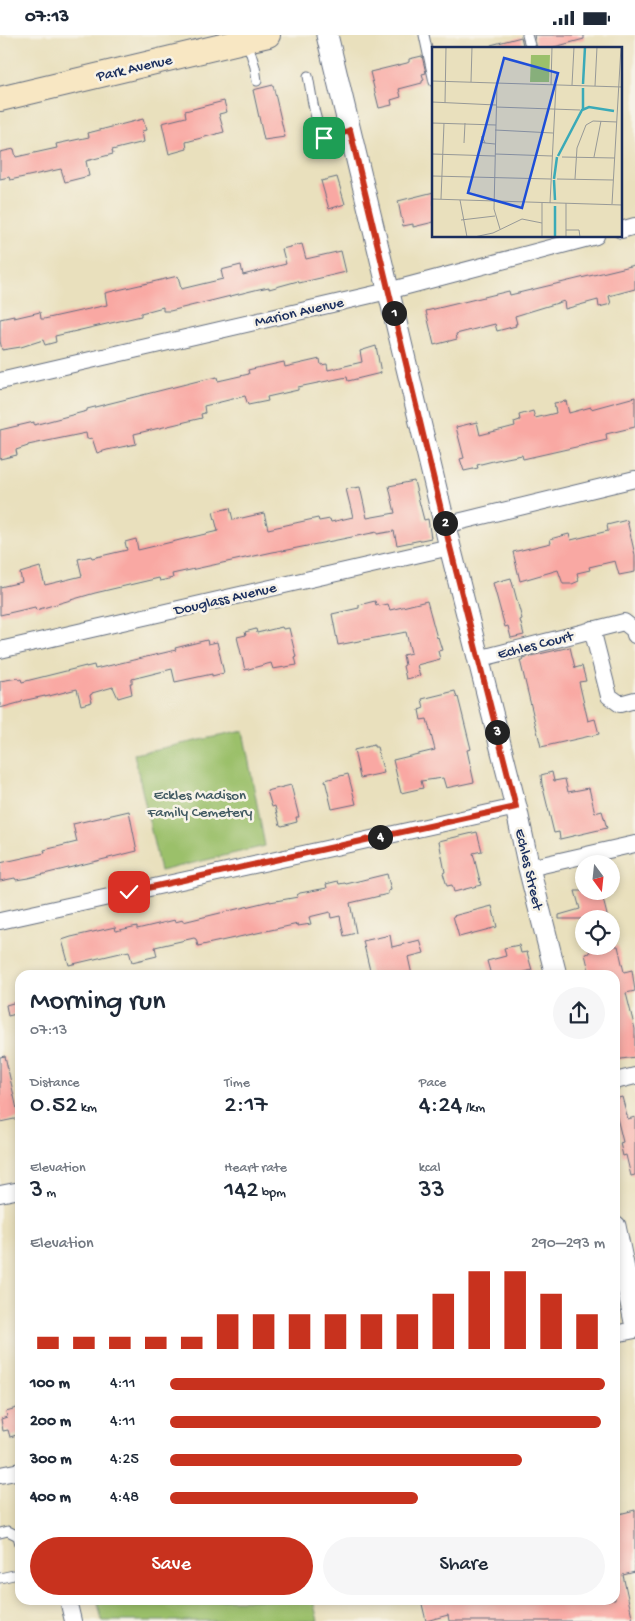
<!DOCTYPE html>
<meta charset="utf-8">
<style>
body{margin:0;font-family:"Gochi Hand",sans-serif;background:#f6f6f7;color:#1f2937;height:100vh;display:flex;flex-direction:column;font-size:19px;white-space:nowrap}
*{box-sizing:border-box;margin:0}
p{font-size:16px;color:#747a83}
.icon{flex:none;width:28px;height:28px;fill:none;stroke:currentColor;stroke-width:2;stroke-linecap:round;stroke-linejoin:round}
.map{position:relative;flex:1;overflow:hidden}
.details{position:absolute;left:15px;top:935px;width:605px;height:635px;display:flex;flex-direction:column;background:#fff;border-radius:15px;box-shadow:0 2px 8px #0003}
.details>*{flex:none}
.needle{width:32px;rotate:165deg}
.controls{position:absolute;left:575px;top:820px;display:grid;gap:10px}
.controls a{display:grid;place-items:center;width:45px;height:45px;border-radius:50%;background:#fff;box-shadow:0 2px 8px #0003;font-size:25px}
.pin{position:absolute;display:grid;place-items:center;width:42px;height:42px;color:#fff;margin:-21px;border-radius:10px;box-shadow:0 2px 8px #0006}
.km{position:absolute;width:25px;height:25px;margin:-12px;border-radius:50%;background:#222;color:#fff;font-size:14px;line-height:25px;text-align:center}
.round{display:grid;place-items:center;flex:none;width:52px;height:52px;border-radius:26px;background:#f6f6f7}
.head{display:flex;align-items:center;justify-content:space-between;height:85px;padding:0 15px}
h1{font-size:28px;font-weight:600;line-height:38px}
.metrics{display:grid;grid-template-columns:repeat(3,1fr);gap:8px;height:85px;padding:5px 15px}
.metrics div{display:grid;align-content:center}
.metrics b{font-size:25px;font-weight:600}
.metrics small{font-size:14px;font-weight:400}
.metrics p{font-size:14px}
.chart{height:140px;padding:10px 15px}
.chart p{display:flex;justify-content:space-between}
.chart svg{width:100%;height:90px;margin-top:5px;stroke:#c8321e;stroke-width:6}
.button{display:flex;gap:10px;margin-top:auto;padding:10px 15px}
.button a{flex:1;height:58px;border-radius:30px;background:#c8321e;color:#fff;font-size:20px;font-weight:600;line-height:58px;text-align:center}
.button a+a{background:#f6f6f7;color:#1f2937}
ul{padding:0 15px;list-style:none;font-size:16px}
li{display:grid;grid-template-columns:80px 60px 1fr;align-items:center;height:38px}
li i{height:12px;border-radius:6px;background:#c8321e}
.status{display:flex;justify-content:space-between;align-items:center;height:35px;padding:0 25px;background:#fff;direction:ltr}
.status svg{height:14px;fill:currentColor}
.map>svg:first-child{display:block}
</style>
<div class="status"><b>07:13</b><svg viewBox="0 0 49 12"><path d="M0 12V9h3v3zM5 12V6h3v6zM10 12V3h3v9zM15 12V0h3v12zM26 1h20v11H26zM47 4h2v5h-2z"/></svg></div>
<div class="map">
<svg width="635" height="1586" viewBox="0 0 635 1586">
<rect width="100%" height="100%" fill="#f7f3e8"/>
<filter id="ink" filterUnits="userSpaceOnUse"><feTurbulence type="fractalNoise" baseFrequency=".02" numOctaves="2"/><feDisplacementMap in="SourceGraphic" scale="10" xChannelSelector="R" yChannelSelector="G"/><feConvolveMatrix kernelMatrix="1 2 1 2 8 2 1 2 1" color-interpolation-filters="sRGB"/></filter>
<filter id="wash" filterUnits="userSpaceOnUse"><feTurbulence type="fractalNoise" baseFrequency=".0096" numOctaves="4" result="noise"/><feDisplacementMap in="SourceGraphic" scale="20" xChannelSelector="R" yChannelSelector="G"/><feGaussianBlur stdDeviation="1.12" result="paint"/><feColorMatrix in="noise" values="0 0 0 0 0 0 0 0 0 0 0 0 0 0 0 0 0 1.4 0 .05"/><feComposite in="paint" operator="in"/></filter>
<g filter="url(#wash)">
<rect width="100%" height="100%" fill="#e9e0bd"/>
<!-- green -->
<path fill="#9bc06b" stroke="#5b7864" d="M243 696 265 811 160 836 134 719Z
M97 1565H313L318 1586H102Z"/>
<g id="blocks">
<!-- building -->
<path fill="#f9a8a3" d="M534 0H584V4L547 14H537Z
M521 2 524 14H492L491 10Z
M422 21 426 38 422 39 424 45 422 46V48L399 54 401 62 391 65 392 70 379 73 370 37 407 28 409 27V24Z
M273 50 285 102 264 105 253 55Z
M224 66 227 77 219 79 224 97 186 107 187 114 169 119 162 88 186 82 185 76Z
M143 84 146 95 142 96 144 107 112 115 113 119 86 126 89 141 65 147 61 134 10 145 9 142 0 144V117L14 114 16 122 57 113 56 109 89 102 88 98Z
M337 142 345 169 329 174 321 146Z
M434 157V187L413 192V189L403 191 398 166Z
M302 209 306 224 341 216 346 237 299 248 298 246 269 254V252L259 254 170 276H163V272L141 278V281L55 301 56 307 45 310 43 305 21 312 2 315 0 306V284L14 281V283L40 277 41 284H44L107 270 105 258 178 241 181 254 223 244 221 235 241 230 243 240 286 229 282 214Z
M635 230V254L609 261 611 269 599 272 598 265 565 274 564 266 515 281 517 289H515L516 291 497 296 495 289 456 299 457 304 434 310 426 276 509 256 510 260Z
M376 311 381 338 348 346 347 342 298 352V355L267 362 268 366 248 370 245 361 204 371 205 378 201 379 202 383 134 399 136 409 107 415 97 418 92 403 87 404 86 398 28 410V411L16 415 17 420 0 424V395L34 387V390L87 376V374L198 346 217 342 218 346 249 339 248 335 252 334 284 327 285 332 320 324 321 330 327 329 328 335 362 327 360 316Z
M635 362V392L606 399 607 405 523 424 522 420 497 425 477 430 478 433 464 436 460 424 464 423 456 392 477 387 480 400 515 391 514 387 520 385 519 380 533 376 535 383 556 378 554 368 566 366 569 378 591 372V374Z
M414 446 424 485 428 484 431 503 397 510 394 496 377 499V497L282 516V515L172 539 173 543 160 546 159 543 95 558 36 575 35 572 0 580V552L22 547 20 538 40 532 45 550 82 541 78 524 91 521 92 523 127 515 125 507 136 504 138 515 218 496 213 477 230 473 233 485 264 478 268 494 318 483 319 486 330 484 331 487 353 482 346 454 360 452 367 483 395 478 389 451Z
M627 485 635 520V537L619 540 615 526 589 532 590 535 577 538 579 546 572 549H563L558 535 520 546 513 517 551 508 550 504 569 499 571 505 608 496 607 490Z
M511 543 522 584 520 585 524 600 511 603 508 591 505 592 493 548Z
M375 566 376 570 378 569 379 571 388 569 390 575 427 566 437 603 438 602 442 615 438 616 440 624 417 630 420 641 406 644 403 631 405 630 403 620 411 618 406 597 338 610 332 579 359 573V570Z
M282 592 283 594 289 593 296 622H295L297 630 273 634 271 628 245 635 237 602 246 600 245 597 256 594 257 598Z
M207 605 208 609 217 607 224 638 212 641V639L175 647 172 634 132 644V648H130L132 659 118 663 113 652 92 658V659L90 660 92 667 81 670 77 654 45 662V661L22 666V667L0 673V646L18 643 19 645 21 644 22 647 86 631V632L94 630 95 634 176 615 175 613Z
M570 612 575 633 582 631 586 646 579 647 588 686 595 684 599 699 541 712 520 625H523L522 623Z
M455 656 457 663 458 662 471 714 467 715 474 747 446 753 443 743 421 746 423 753 401 758 393 725 435 715 427 684 421 685 419 675 424 673 422 664Z
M374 710V712H377L384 738 360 743 354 715Z
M552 737 554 746 565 744 568 757 589 753 595 778 602 776 607 793 560 804 559 797 554 798 542 749 541 740Z
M348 739 356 769 332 774 325 745Z
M291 750 299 782H296L297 787 282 791 280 790 275 771 272 772 267 756Z
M129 776 137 816 28 843 16 845 15 843 0 846V828L45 818 44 815 77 807 73 789Z
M477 797 482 816 473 818 481 850 454 857 452 850 447 851 443 838 445 837 439 806Z
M387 839 391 855 388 856V859L350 868 356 898 344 901 340 881 331 883 330 877 309 882 311 889 298 891V889L198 911 196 904 194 903 155 912 157 921 132 927 129 916 69 930 62 905 71 902 115 892 116 896 137 891V894L175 885V887L183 885V887L270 866V867L298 862 297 860 300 858 327 853 326 849 338 846 339 849 345 848 346 849Z
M575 856H601L608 884H559V880L580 874Z
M492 871 497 892 459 902 453 881Z
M390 900 392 912 420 905 424 918 408 922 412 940H371L363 906Z
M519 910 521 918 527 917 532 935 514 940H491L487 926 506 921 504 913Z
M588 911H618L624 937 632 935 635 956 626 958 635 994V1022L615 1025V940H590L585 919 590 918Z
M20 966V978L8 981 6 970Z
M5 1021 19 1083 0 1087V1022Z
M622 1062 628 1084 635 1082V1140L631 1141 626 1120 623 1121 620 1108 623 1107 615 1075V1064Z
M20 1372V1399L10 1402 8 1395 3 1396 1 1384 7 1382 6 1376Z
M635 1475V1537L623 1540 633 1586H449L448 1580 426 1586 421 1565H615V1480Z"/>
</g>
</g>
<g filter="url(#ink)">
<use href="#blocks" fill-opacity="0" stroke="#636d7f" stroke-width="1"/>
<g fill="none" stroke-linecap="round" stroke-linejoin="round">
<defs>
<path id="service" d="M424 0 434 47
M527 0 531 14
M247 6 255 32 257 46
M308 41C312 61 314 85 324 103L331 104 349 95
M0 1498 8 1496 18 1501 20 1509
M0 1543 18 1539 20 1537"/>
<path id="minor" d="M621 195 635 191
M0 346 388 256 596 201
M445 490 635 444
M592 594 609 661 620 669 635 665
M0 615 450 512
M478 624 624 587 634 595 635 600
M529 833 635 809
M0 886 516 772
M615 1046 635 1041
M0 1159 20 1155
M615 1299 635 1295
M0 1440 20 1436
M68 1565 73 1586"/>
<path id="tertiary" d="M327 0 450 512 516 772 529 833 556 940
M615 1191 635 1287"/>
<path id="secondary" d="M0 64 268 0"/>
</defs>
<!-- service casing -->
<use href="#service" stroke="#636d7f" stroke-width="11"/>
<!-- minor casing -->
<use href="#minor" stroke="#636d7f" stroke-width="18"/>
<!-- tertiary casing -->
<use href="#tertiary" stroke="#636d7f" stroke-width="23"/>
<!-- secondary casing -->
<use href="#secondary" stroke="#636d7f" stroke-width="26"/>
<!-- service -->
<use href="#service" stroke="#fff" stroke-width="9"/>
<!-- minor -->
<use href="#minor" stroke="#fff" stroke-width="16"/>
<!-- tertiary -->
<use href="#tertiary" stroke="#fff" stroke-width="21"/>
<!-- secondary -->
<use href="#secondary" stroke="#f8e7c3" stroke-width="24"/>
</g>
</g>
<g fill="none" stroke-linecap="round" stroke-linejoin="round" filter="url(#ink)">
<defs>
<path id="route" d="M129 857 516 772 450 512 350 95 330 104 324 103"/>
</defs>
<!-- route casing -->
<use href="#route" stroke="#fff" stroke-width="10"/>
<!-- route -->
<use href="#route" stroke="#c8321e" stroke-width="6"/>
</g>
<g text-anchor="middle" stroke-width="5" stroke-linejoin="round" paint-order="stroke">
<!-- street labels -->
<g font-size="15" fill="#1b2f5e" stroke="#f7f3e8">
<text transform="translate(134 32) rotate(-13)" y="5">Park Avenue</text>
<text transform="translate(299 276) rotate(-13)" y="5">Marion Avenue</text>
<text transform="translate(225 563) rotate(-13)" y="5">Douglass Avenue</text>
<text transform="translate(535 609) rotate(-14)" y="5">Echles Court</text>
<text transform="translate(530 834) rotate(77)" y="5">Echles Street</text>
</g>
<!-- park labels -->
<g font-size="15" fill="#415a62" stroke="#f7f3e8">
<text x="200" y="764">Eckles Madison<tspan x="200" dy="17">Family Cemetery</tspan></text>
</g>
</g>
<!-- overview -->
<g transform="translate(432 12)">
<rect width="190" height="190" fill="#e9e0bd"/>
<path d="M99 8H118L117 35H98Z" fill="#9bc06b"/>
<path fill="none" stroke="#3aaab8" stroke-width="2.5" d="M151 37 153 0M151 62V41M126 109 150 63 157 60 182 64M122 132 125 110M122 133 123 153M123 159V190"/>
<path fill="none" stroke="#979997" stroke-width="1" d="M0 34 190 40M39 35 40 0M65 36 62 162 68 182M119 38 120 0M140 38 142 0M163 39 165 0M0 55 64 58M13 56 14 0M64 60 148 63M0 76 64 78M63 83 121 86M32 96 33 76M53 96 49 95 50 89 53 96 63 97M0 107 63 109M63 107 120 109M130 110 183 111M162 110 169 74M0 129 119 132M125 132 181 133M143 132 145 101 154 78 161 74 185 75M0 152 190 158M9 152 12 76M28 153 35 190M118 156 124 38M180 157 189 0M29 173 63 169M134 183H147L148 190M42 190 61 186 90 172 110 176M110 190V156M134 190V156"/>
<path fill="#1d4ed8" fill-opacity="0.15" stroke="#1d4ed8" stroke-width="2.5" d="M72 11 126 26 90 161 36 146Z"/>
<rect width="190" height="190" fill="none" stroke="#1b2f5e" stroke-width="2.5"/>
</g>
</svg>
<div class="controls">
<a><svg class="needle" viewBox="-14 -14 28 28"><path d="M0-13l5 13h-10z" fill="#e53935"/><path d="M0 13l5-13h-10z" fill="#747a83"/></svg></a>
<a><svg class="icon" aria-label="locate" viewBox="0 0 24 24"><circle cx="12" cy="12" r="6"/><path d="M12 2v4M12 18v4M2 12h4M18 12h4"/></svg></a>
</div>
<div class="pin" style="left:324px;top:103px;background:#1e9e55"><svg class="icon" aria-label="arrive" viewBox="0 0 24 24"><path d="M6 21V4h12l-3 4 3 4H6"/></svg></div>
<div class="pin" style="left:129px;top:857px;background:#d93025"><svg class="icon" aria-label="check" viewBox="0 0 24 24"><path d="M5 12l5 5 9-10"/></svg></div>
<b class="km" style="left:394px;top:278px">1</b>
<b class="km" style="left:445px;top:488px">2</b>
<b class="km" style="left:497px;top:697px">3</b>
<b class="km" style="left:380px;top:802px">4</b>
<section class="details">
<div class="head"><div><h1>Morning run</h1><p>07:13</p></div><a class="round"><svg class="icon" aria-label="share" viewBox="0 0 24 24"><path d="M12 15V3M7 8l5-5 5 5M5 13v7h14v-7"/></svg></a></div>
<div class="metrics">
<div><p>Distance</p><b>0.52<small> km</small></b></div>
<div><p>Time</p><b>2:17</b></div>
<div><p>Pace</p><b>4:24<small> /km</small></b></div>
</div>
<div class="metrics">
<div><p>Elevation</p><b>3<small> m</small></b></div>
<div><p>Heart rate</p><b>142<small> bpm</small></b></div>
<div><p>kcal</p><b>33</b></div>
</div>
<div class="chart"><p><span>Elevation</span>290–293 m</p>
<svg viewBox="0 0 160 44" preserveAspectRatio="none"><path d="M5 44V38M15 44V38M25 44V38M35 44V38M45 44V38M55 44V27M65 44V27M75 44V27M85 44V27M95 44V27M105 44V27M115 44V17M125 44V6M135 44V6M145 44V17M155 44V27"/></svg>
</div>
<ul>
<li><b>100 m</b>4:11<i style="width:100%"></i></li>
<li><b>200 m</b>4:11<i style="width:99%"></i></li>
<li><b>300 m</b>4:25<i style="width:81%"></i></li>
<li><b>400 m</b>4:48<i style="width:57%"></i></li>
</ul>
<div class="button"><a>Save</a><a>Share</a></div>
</section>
</div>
